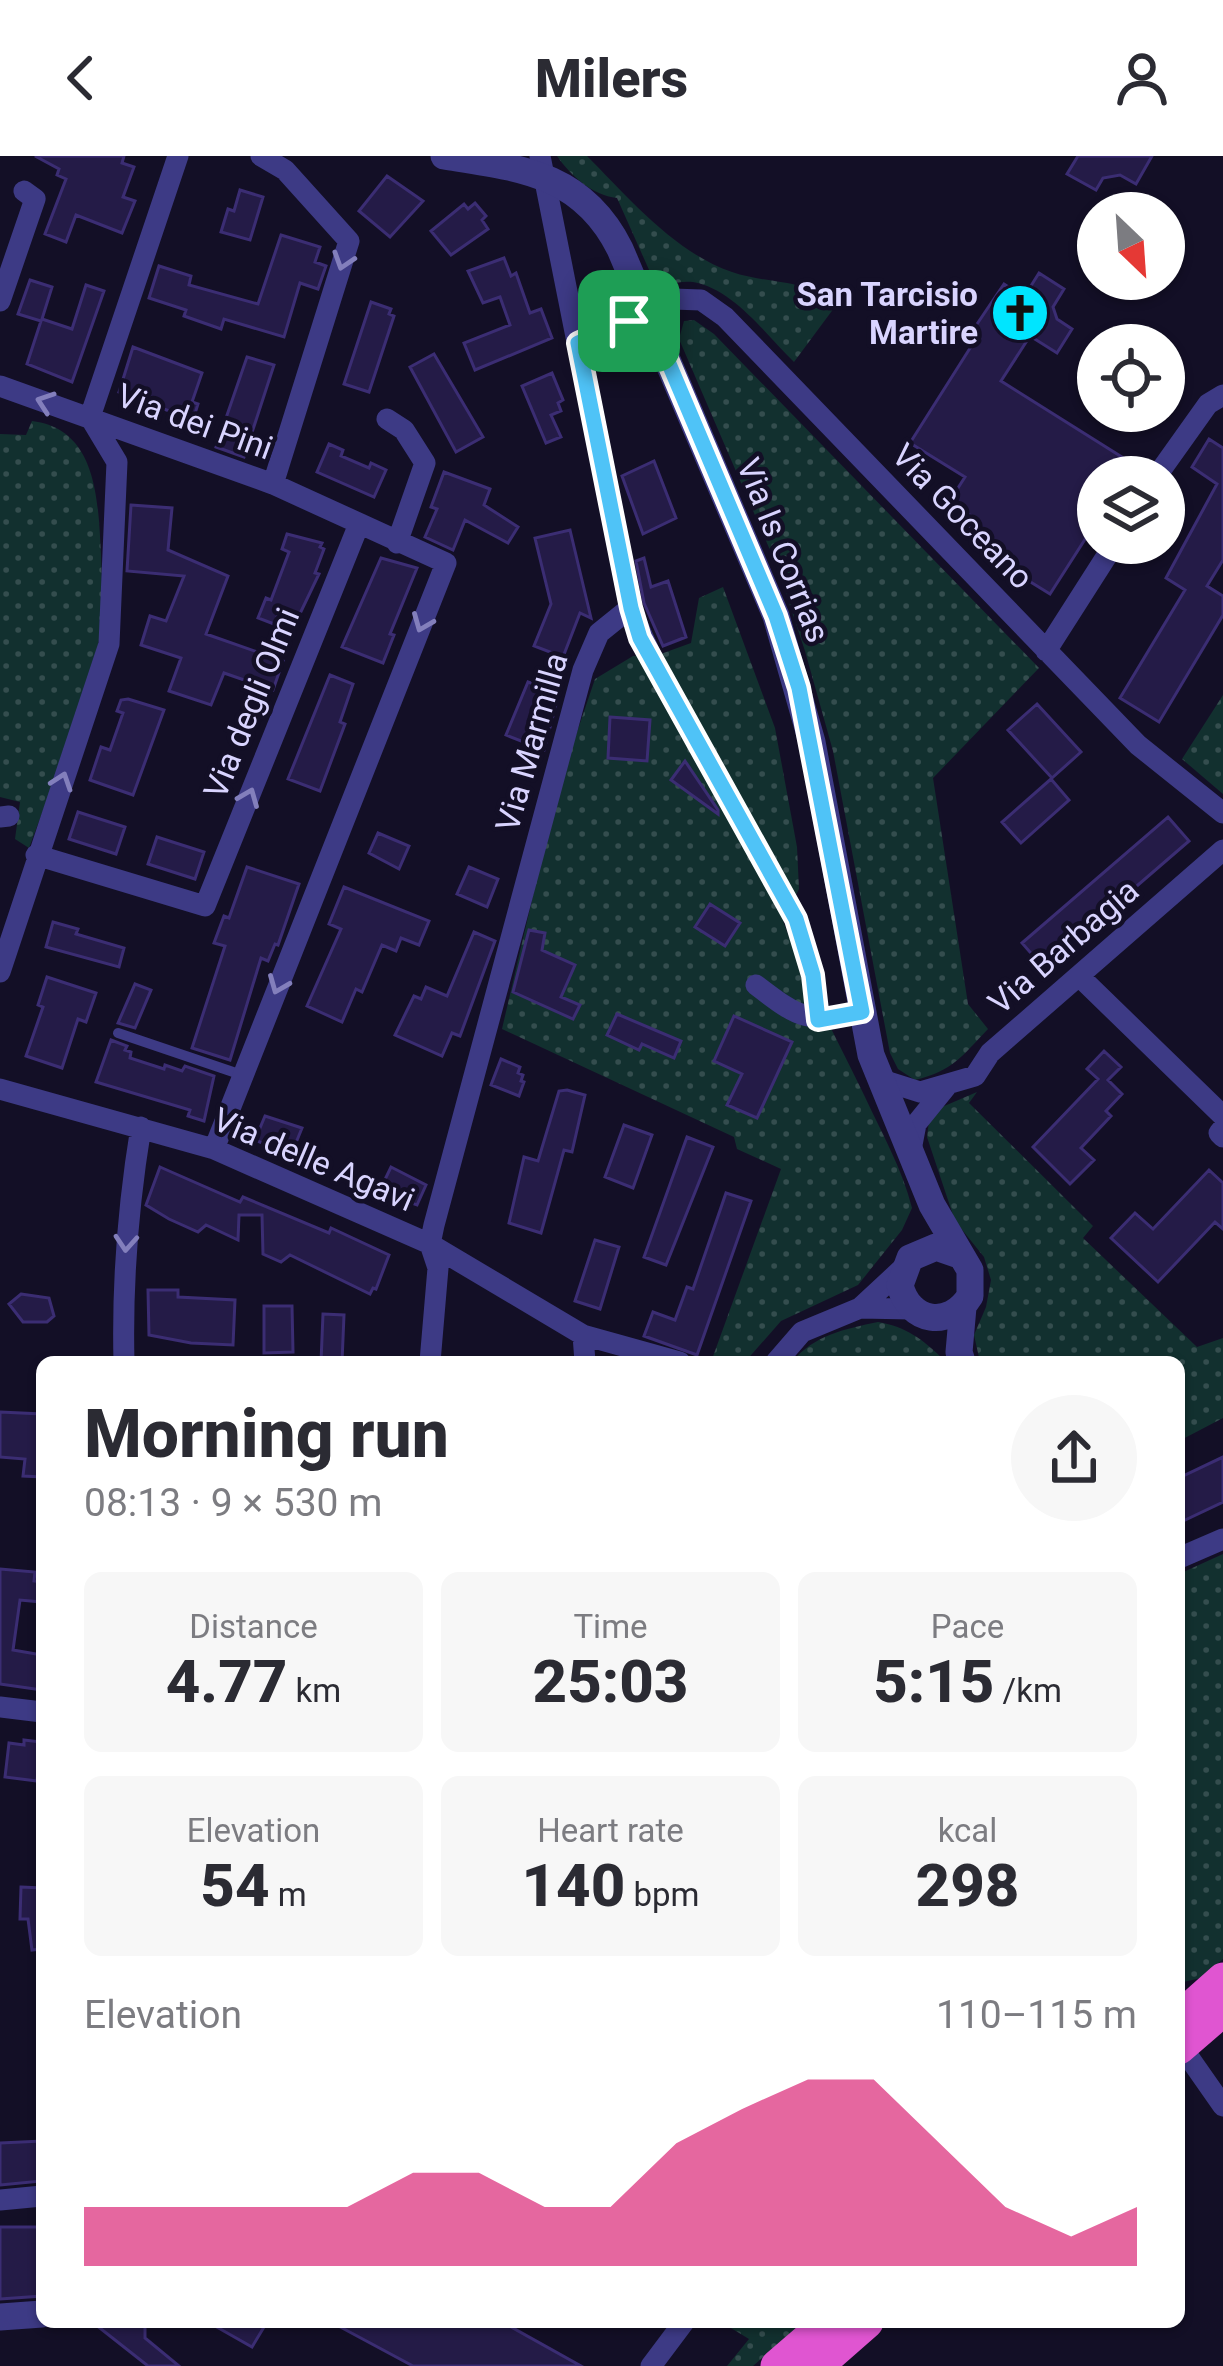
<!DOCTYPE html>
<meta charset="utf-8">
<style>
body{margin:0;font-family:Roboto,sans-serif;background:#f7f7f7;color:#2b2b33;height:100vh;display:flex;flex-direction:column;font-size:45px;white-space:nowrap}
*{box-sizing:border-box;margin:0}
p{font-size:39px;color:#7c7c81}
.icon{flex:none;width:66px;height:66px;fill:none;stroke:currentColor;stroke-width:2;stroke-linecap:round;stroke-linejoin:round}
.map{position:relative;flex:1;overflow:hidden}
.details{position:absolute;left:36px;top:1200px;width:1149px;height:972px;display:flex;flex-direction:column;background:#fff;border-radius:18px;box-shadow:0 3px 9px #0004}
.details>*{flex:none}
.needle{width:78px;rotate:155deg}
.controls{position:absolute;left:1077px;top:36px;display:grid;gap:24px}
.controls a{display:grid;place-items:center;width:108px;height:108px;border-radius:50%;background:#fff;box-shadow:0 3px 9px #0004;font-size:60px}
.pin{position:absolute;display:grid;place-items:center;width:102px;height:102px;color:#fff;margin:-51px;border-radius:24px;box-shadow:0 6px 18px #0006}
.round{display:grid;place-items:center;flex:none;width:126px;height:126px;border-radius:63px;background:#f7f7f7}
.overview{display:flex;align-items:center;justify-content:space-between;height:204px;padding:0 48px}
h1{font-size:66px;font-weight:800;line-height:90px}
.stats{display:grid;grid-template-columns:repeat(3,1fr);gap:18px;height:204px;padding:12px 48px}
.stats div{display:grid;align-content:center;border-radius:18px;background:#f7f7f7;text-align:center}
.stats b{font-size:60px;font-weight:800}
.stats small{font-size:33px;font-weight:400}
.stats p{font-size:33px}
.chart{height:336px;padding:24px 48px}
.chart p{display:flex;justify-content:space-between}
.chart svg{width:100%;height:216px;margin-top:12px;fill:#db2777;opacity:.7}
header{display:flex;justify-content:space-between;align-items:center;height:156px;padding:0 48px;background:#fff;font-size:54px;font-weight:800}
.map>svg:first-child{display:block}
</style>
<header><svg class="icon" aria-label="back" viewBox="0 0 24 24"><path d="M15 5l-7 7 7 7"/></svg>Milers<svg class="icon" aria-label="person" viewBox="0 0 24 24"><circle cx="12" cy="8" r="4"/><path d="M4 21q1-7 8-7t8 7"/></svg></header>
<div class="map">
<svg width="1223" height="2210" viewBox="0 0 1223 2210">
<defs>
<pattern id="grass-dots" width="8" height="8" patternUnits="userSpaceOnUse" patternTransform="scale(3)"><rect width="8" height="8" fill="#12302f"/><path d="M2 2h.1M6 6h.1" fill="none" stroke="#344d4e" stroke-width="1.8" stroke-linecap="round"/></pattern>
</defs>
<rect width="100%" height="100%" fill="#130f26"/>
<!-- grass -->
<path fill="url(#grass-dots)" d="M557 0H587C628 41 675 97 732 116 766 128 809 123 837 148L794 206C766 179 734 133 693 126 679 124 668 131 654 125L617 42C592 39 571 20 557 0Z
M694 164 714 178 1039 512 933 622 968 848 988 873C962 900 953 915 915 924L898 913 890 897 833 595 805 495 776 408 679 183 684 165Z
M32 265C98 273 98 346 101 398 102 428 104 460 98 490 83 558 53 626 29 692L15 683 20 646 0 641V278L26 279Z
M723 431 775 572 797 691 799 733 783 765C805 825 837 883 865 941 882 978 902 1012 912 1052L902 1074 858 1129 781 1165 745 1206H711L781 1013 737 993 734 981 502 873 558 632 595 523 633 500 658 499 691 487 699 442Z
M1223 539V638L1182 603Z
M977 936 969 947 1093 1070 1083 1082 1197 1191 1223 1182V1262L1179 1285V1206H980L974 1179 986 1151 991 1124 984 1101 955 1065 927 981 929 965 942 951Z
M878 1166C907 1171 922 1183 943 1203L792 1206C814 1179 845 1173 878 1166Z
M1223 1398V1803L1201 1822 1179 1827V1418Z
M721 2166H803L753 2210H727L749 2183Z"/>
<!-- building -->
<path fill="#241b47" stroke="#3b2d73" stroke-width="3" d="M35 0H124L122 7 134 11 123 41 135 45 122 77 76 59 66 86 45 78 66 23 57 19 59 13Z
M1078 0H1152L1136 28 1120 19 1103 22 1096 34 1067 18Z
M387 20 423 45 390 81 359 55Z
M240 34 263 41 250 84 221 76 228 53 234 55Z
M475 47 486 60 482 64 488 73 451 99 431 75 464 48 468 53Z
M281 79 320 91 315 106 326 110 318 133 300 127 284 181 224 163 221 173 184 160 186 154 149 142 159 110 191 120 189 129 258 148Z
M504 102 511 120 516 117 530 157 541 153 552 182 475 214 464 187 510 169 500 141 483 147 468 115Z
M1039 117 1064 133 1053 151 1057 163 1072 173 1057 197 1030 180 1001 225 1133 308 1125 321H1098V363L1050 438 1003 409 1010 398 969 373 976 363 949 346 965 321 910 287 979 178 973 174 1004 128 1024 141Z
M30 124 52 131 42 163 72 173 86 129 104 135 72 226 27 208 41 165 18 158Z
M371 146 391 153 389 158 394 160 369 236 344 228Z
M133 191 202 217 192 246 198 248 193 264 119 236Z
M434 198 483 281 456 296 410 211Z
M247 201 274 209 244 301 216 291Z
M552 217 563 244 558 247 561 255 551 259 561 281 546 287 522 230Z
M1209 283 1223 292V404L1207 430 1223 440V459L1159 566 1120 542 1185 434 1166 422 1217 328 1192 311Z
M329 288 343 294 341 300 369 312 371 307 386 314 374 341 317 316Z
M654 305 676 362 643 378 622 320Z
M444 316 490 333 484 349 518 371 508 387 465 364 453 394 425 381 437 353 431 351Z
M131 349 172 352 168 394 228 420 206 478 283 505 273 534 224 517 211 549 169 535 181 502 141 489 150 460 166 465 184 420 127 415Z
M570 374 591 462 580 457 563 501 534 490 551 448 535 382Z
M287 378 322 387 320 391 324 393 315 417 319 418 295 468 277 461 274 468 258 462 266 442 271 444 289 396 282 393Z
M381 402 417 412 390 478 394 479 383 507 342 491Z
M644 402 651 431 668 425 686 481 663 490 644 447 636 405Z
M330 519 353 528 340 566 345 568 320 635 288 623Z
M528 526 559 537 544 594 506 579Z
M128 543 164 554 133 639 90 624 101 591 110 594 123 557 117 555 121 544Z
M1037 548 1081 596 1052 622 1008 574Z
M610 561 650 564 647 605 608 602Z
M685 605 718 654V658L671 624Z
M1051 623 1069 644 1021 687 1002 666Z
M78 656 125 671 116 698 69 683Z
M1168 661 1189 685 1043 811 1022 787Z
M378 677 409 690 399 713 369 697Z
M157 681 204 696 195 723 148 708Z
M247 711 299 728 278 789 275 788 268 805 261 802 230 904 192 892 225 790 214 787 224 760 229 762Z
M469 711 498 723 487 751 457 738Z
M344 731 429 765 419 789 401 782 396 795 382 789 362 836 356 833 342 866 307 850 341 773 329 768Z
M710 748 740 767 725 790 695 771Z
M53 766 78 773 76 778 124 792 119 811 46 791Z
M529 774 545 777 542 794 575 809 561 841 580 849 573 863 513 836Z
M474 776 495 785 460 880 452 877 442 900 395 879 414 840 421 843 426 831 447 840Z
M47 821 96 837 86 866 78 863 62 912 26 900 43 851 38 849Z
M135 828 151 834 135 872 118 867Z
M617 858 681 885 674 902 642 888 639 894 607 879Z
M734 860 792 886 757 962 727 949 742 918 714 905Z
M111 884 127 890 125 894 131 896 130 902 164 913 165 909 182 915 185 910 214 920 204 965 188 960 190 954 96 926Z
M1104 895 1121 911 1108 924 1122 938 1106 955 1111 960 1081 992 1094 1004 1070 1028 1033 991 1098 923 1087 913Z
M501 903 520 911 518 917 523 919 521 925 524 926 519 940 491 929Z
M567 934 585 939 572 996 564 994 541 1077 509 1067 524 1001 538 1005 559 935Z
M265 960 302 972 291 999 255 984Z
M624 969 652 979 633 1032 605 1021Z
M687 981 713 991 666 1109 644 1101Z
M160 1011 240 1046 243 1041 329 1077 331 1072 389 1099 376 1133 373 1132 370 1138 290 1099 281 1106 263 1098 262 1059H239L238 1084 206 1069 198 1076 169 1063 146 1049Z
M391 1011 426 1029 417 1049 379 1036Z
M1209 1014 1223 1027V1073L1215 1066 1158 1126 1111 1082 1135 1057 1153 1073Z
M726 1037 751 1045 697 1199 644 1180 653 1156 675 1164 687 1131 693 1133Z
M595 1084 619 1091 600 1153 575 1145Z
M148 1134H178V1141L235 1144 233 1189 191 1187 149 1179Z
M21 1138 49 1142 54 1160 47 1166H23L9 1148Z
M264 1150H292L293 1196 264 1197Z
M323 1158 344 1159 342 1206H321Z
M0 1256 42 1258V1321L23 1320 25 1303 0 1301Z
M1223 1301V1346L1183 1365 1179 1356V1322Z
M0 1413 35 1416 34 1425 42 1426V1446L20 1444 13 1494 42 1499V1534L0 1528Z
M24 1584 41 1586 37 1625 5 1621 9 1587 24 1589Z
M21 1731 42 1732V1793L32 1794 28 1763H20Z
M42 1985V2025L0 2029V1987Z
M0 2071H42V2140L0 2143Z
M145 2166V2182L179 2210H148L96 2169Z
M208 2166H267L252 2191Z
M331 2166H502L581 2210H413Z"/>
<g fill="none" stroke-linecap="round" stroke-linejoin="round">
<!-- service -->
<path stroke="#3d3a85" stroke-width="10" d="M118 877 242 919"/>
<!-- minor -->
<path stroke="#3d3a85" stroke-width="21" d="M261 0 285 14 349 85 273 328
M540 0 630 452 662 524 796 763 813 819 818 864
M0 145 35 43 24 35
M578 187 673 143 701 144 725 161 1138 589 1223 657
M0 230 273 328 446 407 214 993
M90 261 178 0
M387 263 404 274 425 307 397 387
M1156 321 1208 248 1223 239
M1046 495 1115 387
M0 661 9 660
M36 699 205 750 359 368
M0 816 109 488 117 306 90 261
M1080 821 1223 960
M756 829C802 864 805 866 863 856
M879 923 920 936 975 920 990 897 1223 694
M0 933 214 993 430 1088 583 1179 680 1206
M1223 972 1219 977 1223 981
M911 994 916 968 946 931
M860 1152 912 1153
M583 1179 585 1206
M124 1206C122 1126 128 1050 141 971
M430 1206 438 1112 430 1088 434 1069 583 514 599 477 630 452
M776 1206 802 1176 860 1152 903 1112
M1179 1402 1223 1383
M0 1551 42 1556
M1181 1890 1223 1950
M0 2044 42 2040
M651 2210 684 2166"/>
<!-- tertiary -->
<path stroke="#3d3a85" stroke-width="27" d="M444 0C520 12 582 17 620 93L776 460 812 586 871 899 932 1049 970 1114V1140C950 1173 909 1167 900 1129L910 1102 936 1091 959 1099
M962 1206 959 1196 963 1151
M0 2161 42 2158"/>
<!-- trunk -->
<path stroke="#e055d1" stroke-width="33" d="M1179 1862 1223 1823
M1179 1892 1223 1854
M777 2210 828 2166
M817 2210 867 2166"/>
</g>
<!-- one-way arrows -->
<defs><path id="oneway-chevron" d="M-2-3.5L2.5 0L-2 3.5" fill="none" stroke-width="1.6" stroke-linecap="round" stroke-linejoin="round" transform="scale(3)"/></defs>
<g stroke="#837fbc">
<use href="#oneway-chevron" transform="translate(343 105) rotate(108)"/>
<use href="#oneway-chevron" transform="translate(45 246) rotate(-161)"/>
<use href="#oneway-chevron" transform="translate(422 467) rotate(112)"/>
<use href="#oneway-chevron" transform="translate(62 625) rotate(-71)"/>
<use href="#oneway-chevron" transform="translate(249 641) rotate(-68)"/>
<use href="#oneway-chevron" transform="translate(278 829) rotate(112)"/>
<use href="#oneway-chevron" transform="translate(126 1087) rotate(94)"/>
</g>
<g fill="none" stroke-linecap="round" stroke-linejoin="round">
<defs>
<path id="route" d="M647 156 776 460 799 532 862 856 818 864 813 819 796 763 640 482 631 452 578 187Z"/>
</defs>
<!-- route casing -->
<use href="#route" stroke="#fff" stroke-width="24"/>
<!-- route -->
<use href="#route" stroke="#4fc3f7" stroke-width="15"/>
</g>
<!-- icons -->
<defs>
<symbol id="church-disc" viewBox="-11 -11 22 22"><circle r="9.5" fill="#00e5ff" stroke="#130f26"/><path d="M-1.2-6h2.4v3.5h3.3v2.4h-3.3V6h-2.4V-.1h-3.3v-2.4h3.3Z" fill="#111"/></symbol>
</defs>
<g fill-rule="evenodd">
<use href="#church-disc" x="987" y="124" width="66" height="66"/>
</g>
<g text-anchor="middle" stroke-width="9" stroke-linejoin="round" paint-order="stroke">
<!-- poi labels -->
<g font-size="33" font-weight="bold" fill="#d9d4ff" stroke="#130f26" text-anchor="end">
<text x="978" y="150">San Tarcisio<tspan x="978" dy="38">Martire</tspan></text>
</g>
<!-- street labels -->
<g font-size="33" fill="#d9d4ff" stroke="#130f26">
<text transform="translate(195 265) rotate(20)" y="12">Via dei Pini</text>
<text transform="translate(963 360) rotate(46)" y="12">Via Goceano</text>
<text transform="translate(784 394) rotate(68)" y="12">Via Is Corrias</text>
<text transform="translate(251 547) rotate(-68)" y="12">Via degli Olmi</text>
<text transform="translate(531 586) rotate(-74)" y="12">Via Marmilla</text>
<text transform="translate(1063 790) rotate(-41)" y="12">Via Barbagia</text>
<text transform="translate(314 1003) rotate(23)" y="12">Via delle Agavi</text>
</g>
</g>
</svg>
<div class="controls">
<a><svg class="needle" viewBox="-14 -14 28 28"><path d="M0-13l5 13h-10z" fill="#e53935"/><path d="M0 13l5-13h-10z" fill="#7c7c81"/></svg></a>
<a><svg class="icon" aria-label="locate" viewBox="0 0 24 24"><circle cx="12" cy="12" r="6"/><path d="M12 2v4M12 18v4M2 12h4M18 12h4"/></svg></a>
<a><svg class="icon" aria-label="layers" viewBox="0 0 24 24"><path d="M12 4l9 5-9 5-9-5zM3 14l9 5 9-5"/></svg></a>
</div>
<div class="pin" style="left:629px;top:165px;background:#1e9e55"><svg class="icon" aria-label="arrive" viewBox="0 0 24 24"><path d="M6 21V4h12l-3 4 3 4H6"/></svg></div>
<section class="details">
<div class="overview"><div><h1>Morning run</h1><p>08:13 · 9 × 530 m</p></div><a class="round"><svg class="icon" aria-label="share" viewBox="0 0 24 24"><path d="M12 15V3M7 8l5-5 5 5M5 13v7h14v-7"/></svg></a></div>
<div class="stats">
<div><p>Distance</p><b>4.77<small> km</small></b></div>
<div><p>Time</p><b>25:03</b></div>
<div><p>Pace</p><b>5:15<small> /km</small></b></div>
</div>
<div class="stats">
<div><p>Elevation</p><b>54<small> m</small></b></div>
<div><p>Heart rate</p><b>140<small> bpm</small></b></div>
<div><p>kcal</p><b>298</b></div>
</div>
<div class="chart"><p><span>Elevation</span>110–115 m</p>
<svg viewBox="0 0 160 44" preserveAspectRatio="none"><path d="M0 44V32L10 32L20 32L30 32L40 32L50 25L60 25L70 32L80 32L90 19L100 12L110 6L120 6L130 19L140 32L150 38L160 32V44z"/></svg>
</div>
</section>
</div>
